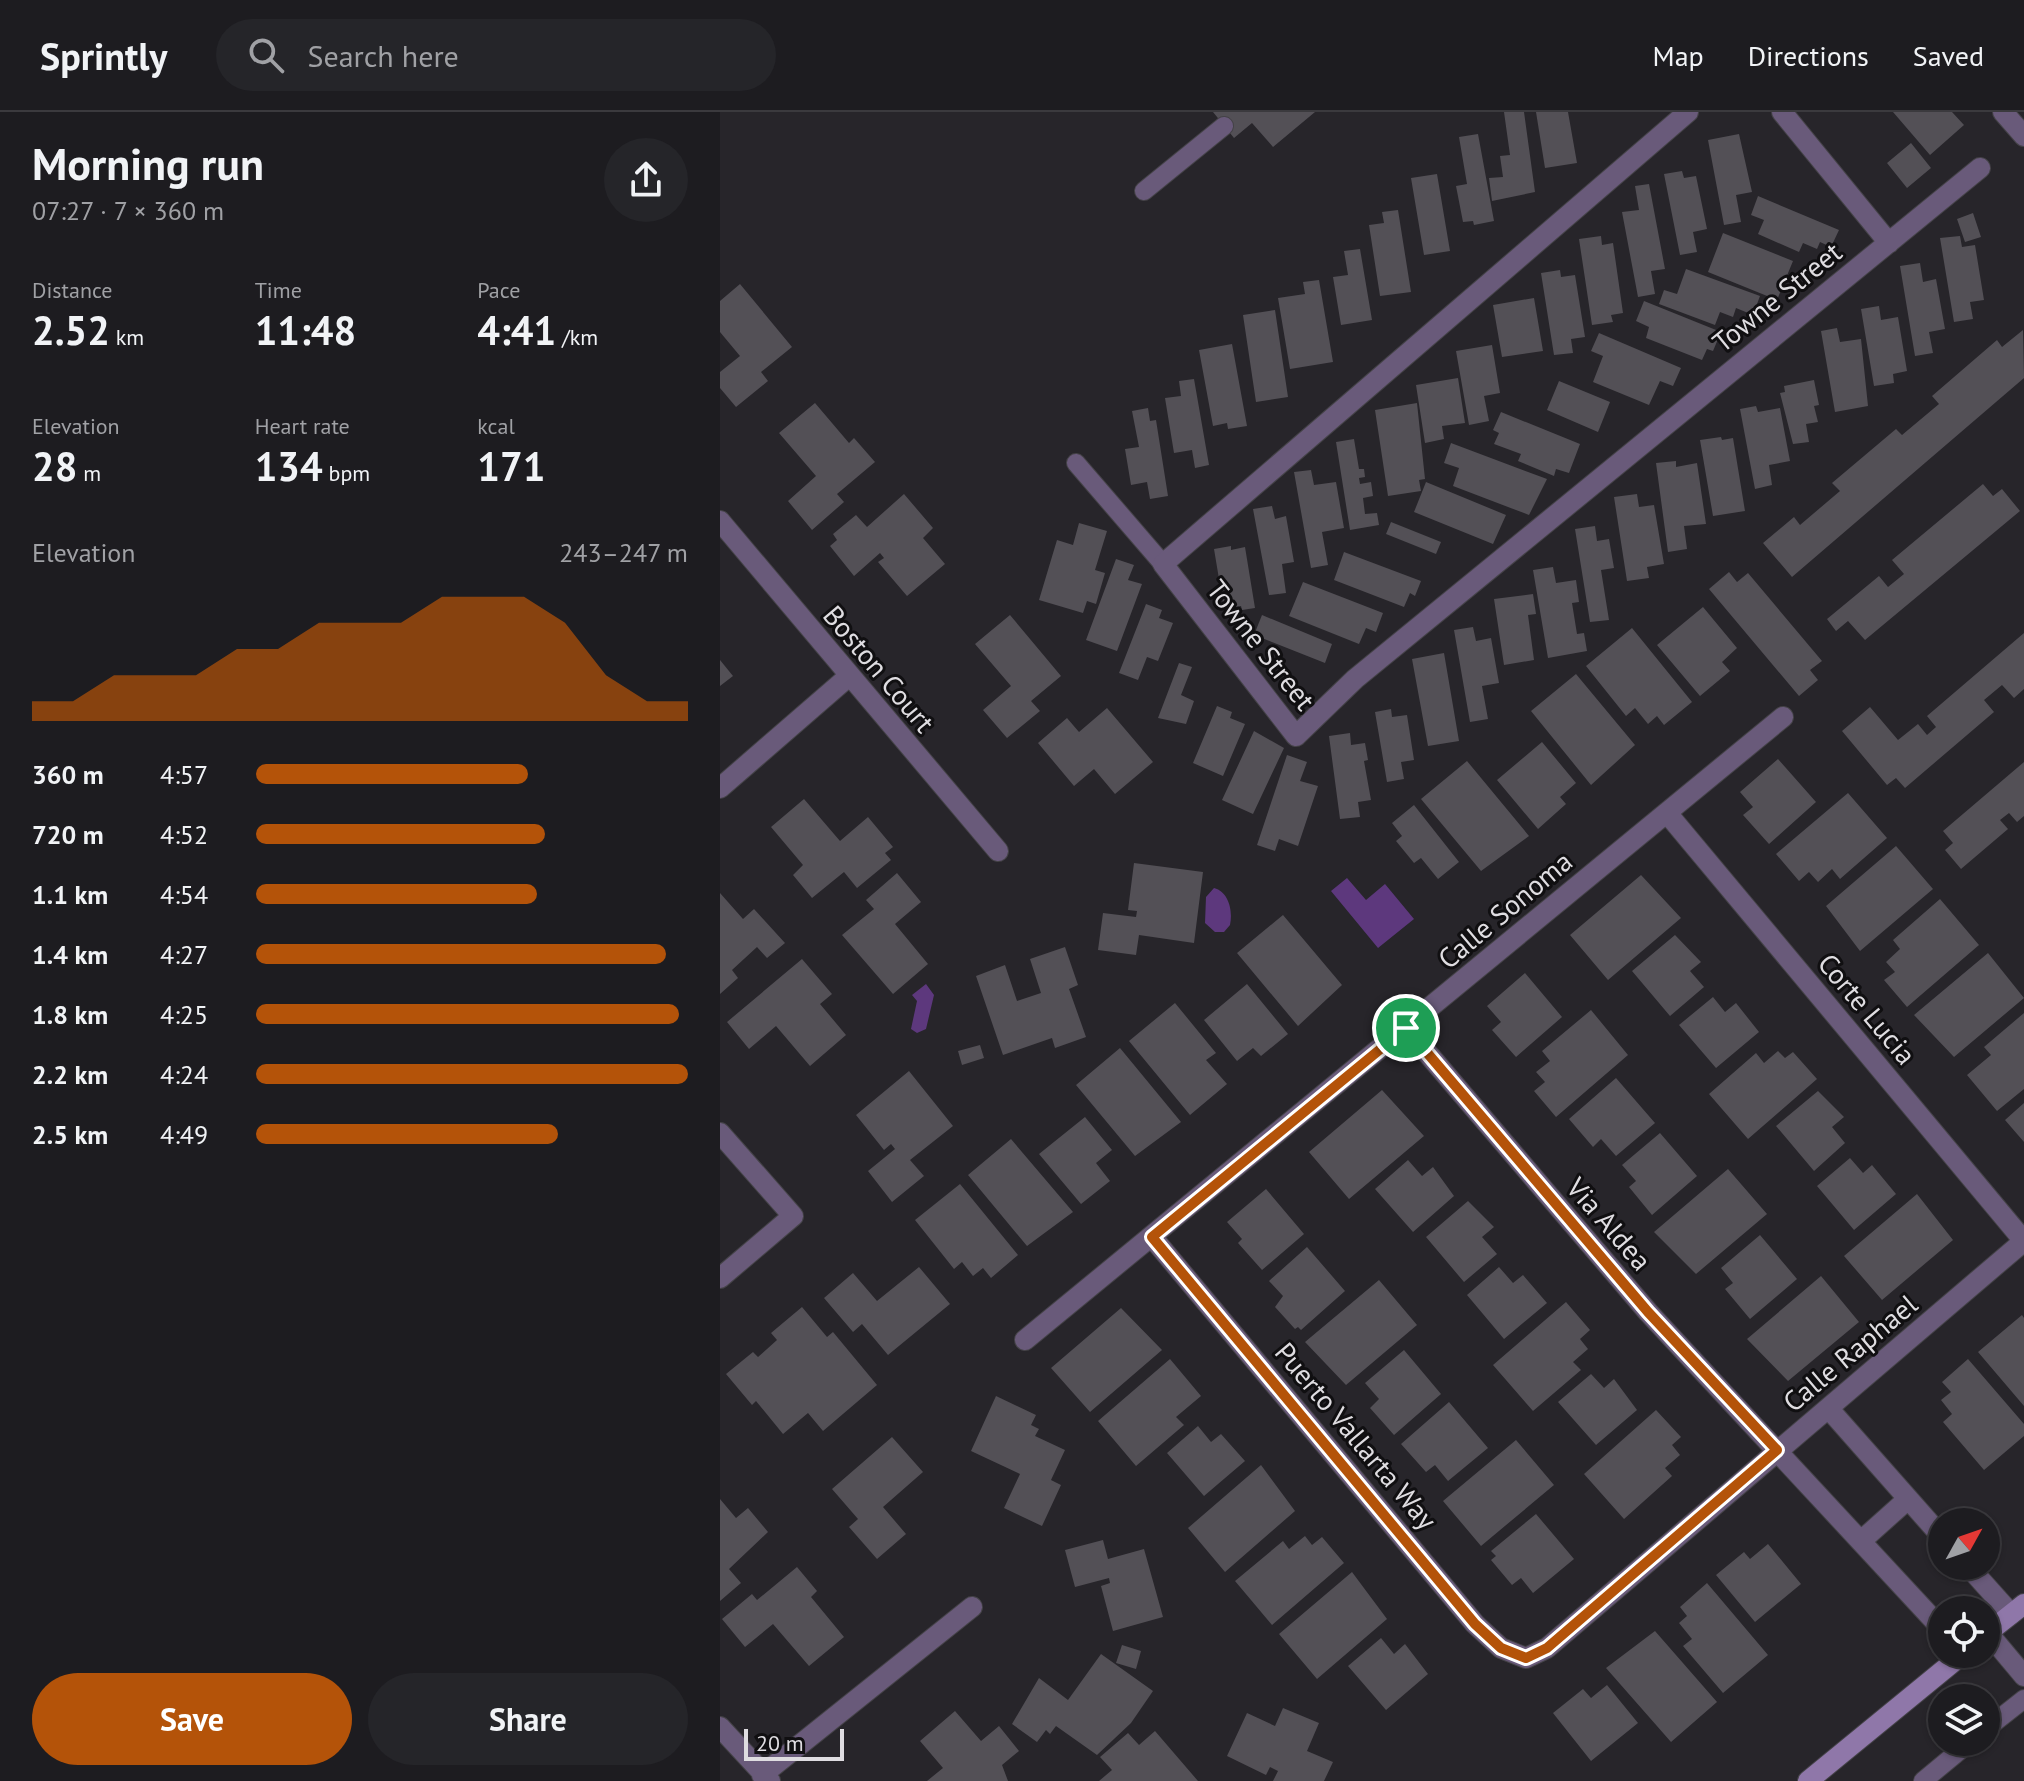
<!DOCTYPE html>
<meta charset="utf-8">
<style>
body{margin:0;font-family:"PT Sans",sans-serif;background:#252529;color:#f1f3f6;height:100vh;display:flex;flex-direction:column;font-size:30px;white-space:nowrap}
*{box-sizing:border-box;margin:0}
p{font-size:26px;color:#a0a1a5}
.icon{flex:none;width:44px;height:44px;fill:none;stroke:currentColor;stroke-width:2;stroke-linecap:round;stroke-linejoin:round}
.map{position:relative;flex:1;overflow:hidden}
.sheet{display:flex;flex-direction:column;background:#1d1c20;width:720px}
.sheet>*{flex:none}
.needle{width:52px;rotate:50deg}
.buttons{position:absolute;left:1208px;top:1396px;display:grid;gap:16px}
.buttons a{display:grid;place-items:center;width:72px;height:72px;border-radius:50%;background:#1d1c20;box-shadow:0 2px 6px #0004,0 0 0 2px #3b3a3e;font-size:40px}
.scale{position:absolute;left:24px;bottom:20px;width:100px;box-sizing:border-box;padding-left:8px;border:4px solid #dfdde1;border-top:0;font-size:22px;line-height:28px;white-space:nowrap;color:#dfdde1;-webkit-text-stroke:6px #100f11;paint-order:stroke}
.pin{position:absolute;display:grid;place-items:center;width:68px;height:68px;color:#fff;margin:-34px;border:4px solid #fff;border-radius:50%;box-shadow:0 2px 8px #0007}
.round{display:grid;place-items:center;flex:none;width:84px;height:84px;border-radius:42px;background:#252529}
.summary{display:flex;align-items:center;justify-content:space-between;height:136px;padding:0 32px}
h1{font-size:44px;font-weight:600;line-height:60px}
.metrics{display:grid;grid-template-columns:repeat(3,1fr);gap:12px;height:136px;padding:8px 32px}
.metrics div{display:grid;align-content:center}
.metrics b{font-size:40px;font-weight:600}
.metrics small{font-size:22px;font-weight:400}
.metrics p{font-size:22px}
.chart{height:224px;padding:16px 32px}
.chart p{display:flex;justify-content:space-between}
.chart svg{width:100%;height:144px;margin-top:8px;fill:#b45309;opacity:.7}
.action{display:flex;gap:16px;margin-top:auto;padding:16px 32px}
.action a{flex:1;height:92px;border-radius:48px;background:#b45309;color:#fff;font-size:32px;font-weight:600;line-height:92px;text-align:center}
.action a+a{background:#252529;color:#f1f3f6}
ul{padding:0 32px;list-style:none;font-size:26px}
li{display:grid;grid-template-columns:128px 96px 1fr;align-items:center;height:60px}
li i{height:20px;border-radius:10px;background:#b45309}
header{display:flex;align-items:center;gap:48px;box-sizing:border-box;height:112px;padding:0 40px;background:#1d1c20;border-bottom:2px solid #3b3a3e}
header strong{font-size:38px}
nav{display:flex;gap:44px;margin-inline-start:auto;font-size:28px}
.search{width:560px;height:72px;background:#252529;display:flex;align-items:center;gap:20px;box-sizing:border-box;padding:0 28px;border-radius:44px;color:#a0a1a5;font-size:30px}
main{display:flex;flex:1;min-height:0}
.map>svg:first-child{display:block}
</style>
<header>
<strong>Sprintly</strong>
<div class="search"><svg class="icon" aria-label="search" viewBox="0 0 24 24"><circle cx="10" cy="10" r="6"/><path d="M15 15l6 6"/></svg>Search here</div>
<nav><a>Map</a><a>Directions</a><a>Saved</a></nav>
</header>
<main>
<section class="sheet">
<div class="summary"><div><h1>Morning run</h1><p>07:27 · 7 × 360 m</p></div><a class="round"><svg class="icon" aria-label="share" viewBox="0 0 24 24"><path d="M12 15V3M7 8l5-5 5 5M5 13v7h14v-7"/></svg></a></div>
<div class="metrics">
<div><p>Distance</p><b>2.52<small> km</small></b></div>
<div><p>Time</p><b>11:48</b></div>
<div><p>Pace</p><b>4:41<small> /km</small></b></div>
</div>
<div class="metrics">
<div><p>Elevation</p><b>28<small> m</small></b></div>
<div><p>Heart rate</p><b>134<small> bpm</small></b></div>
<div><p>kcal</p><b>171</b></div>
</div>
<div class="chart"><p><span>Elevation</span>243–247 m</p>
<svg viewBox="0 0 160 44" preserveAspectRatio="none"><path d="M0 44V38L10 38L20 30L30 30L40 30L50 22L60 22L70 14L80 14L90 14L100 6L110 6L120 6L130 14L140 30L150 38L160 38V44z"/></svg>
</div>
<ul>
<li><b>360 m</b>4:57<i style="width:63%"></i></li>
<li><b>720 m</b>4:52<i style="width:67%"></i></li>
<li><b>1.1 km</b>4:54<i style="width:65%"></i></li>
<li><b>1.4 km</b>4:27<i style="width:95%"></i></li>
<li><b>1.8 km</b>4:25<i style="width:98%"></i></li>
<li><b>2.2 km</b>4:24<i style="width:100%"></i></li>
<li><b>2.5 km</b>4:49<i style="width:70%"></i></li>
</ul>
<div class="action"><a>Save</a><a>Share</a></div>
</section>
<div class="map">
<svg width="1304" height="1669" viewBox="0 0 1304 1669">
<rect width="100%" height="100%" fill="#27252a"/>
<!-- water -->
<path fill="#5d387d" d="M627 766 646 788 665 772 694 807 658 836 611 779Z
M494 776C509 780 513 799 510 813L504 820H495L485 811 486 785Z
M206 872 214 883 206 917 197 921 191 917 197 889 192 883Z"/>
<!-- building -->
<path fill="#535056" d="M493 0H595L553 35 532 11 514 26Z
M784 0H804L815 80 772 89 769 66 783 65 780 44 790 43Z
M816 0H848L857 51 825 56Z
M1173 0H1232L1244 13 1210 43Z
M758 22 774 109 754 113 753 109 743 110 736 74 747 72 739 25Z
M1019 22 1032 80 1016 83 1021 110 1004 113 988 28Z
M1191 31 1211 56 1187 76 1167 51Z
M962 59 964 66 976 64 987 117 973 120 977 140 960 143 944 62Z
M717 62 730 139 704 143 691 66Z
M929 72 945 157 931 159 935 182 918 185 902 100 919 98 915 74Z
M1038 84 1119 118 1111 135 1100 130 1097 137 1083 131 1079 140 1038 122 1044 108 1031 103Z
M678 98 691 180 660 184 649 113 664 111 662 100Z
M1253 101 1261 125 1245 130 1237 107Z
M1003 121 1073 149 1057 188 988 160Z
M881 124 882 133 893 131 903 201 891 203 893 210 872 213 859 127Z
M1240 124 1242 135 1255 133 1264 188 1250 190 1253 207 1234 210 1220 126Z
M640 137 652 208 621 213 613 165 628 163 624 139Z
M1200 151 1203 170 1216 167 1225 217 1209 220 1213 241 1195 244 1180 154Z
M966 157 1040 184 1033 203 1016 196 1013 205 1000 200 995 213 939 192 944 178 957 182Z
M840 158 841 165 855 163 865 225 851 227 853 241 834 243 821 161Z
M599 168 613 250 570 257 558 186 585 182 583 170Z
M20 172 72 235 41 260 48 269 16 295 0 276V260L20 244 0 220V189Z
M814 186 823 239 782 245 773 193Z
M924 189 1001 220 993 239 987 237 982 248 926 226 929 215 916 209Z
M1159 194 1161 208 1178 205 1187 259 1173 262 1174 271 1154 274 1141 197Z
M555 198 568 285 536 290 523 203Z
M1117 216 1120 230 1141 227 1148 294 1115 300 1101 219Z
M1303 218 1304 266 1072 465 1043 431 1074 405 1080 413 1120 379 1112 371 1176 317 1182 323 1219 292 1212 284 1277 228 1282 235Z
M879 221 961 256 953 274 940 269 929 293 873 270 883 244 871 239Z
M512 232 527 314 508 317 507 311 493 314 479 238Z
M772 233 780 281 764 284 769 309 749 313 736 239Z
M738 266 745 311 722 314 724 327 705 331 696 273Z
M474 267 489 353 475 356 472 338 454 341 445 286 461 284 459 269Z
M1094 268 1099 293 1094 294 1098 310 1086 312 1089 330 1073 332 1060 281 1065 280 1064 274Z
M839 269 890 290 878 320 827 298Z
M95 291 129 331 134 326 155 350 117 382 124 390 92 418 68 389 96 364 59 321Z
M697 291 705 367 699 368 701 379 668 384 655 298Z
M1036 294 1038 300 1060 296 1070 349 1049 353 1052 373 1035 377 1020 297Z
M428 296 430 309 436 308 448 384 430 387 427 370 411 373 405 337 419 335 412 299Z
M781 300 860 332 849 361 836 357 834 364 798 349 801 342 774 332 779 321 773 318Z
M1001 325 1002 328 1013 326 1025 399 993 404 980 328Z
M634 327 639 357H644L645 365 639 366 640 372 651 370 653 384 643 386 645 402 657 401 659 413 630 418 616 330Z
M731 331 827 367 809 403 733 374 739 356 724 351Z
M956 349V355L977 351 986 412 964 414 967 437 948 440 936 351Z
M591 358 594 373 616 370 624 416 602 420 608 453 591 456 574 360Z
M706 370 786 403 773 432 694 400Z
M1263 372 1273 384 1282 377 1300 399 1145 528 1128 509 1116 519 1107 507 1159 464 1168 475 1184 462 1172 448Z
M184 382 213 416 203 426 225 452 187 484 158 450 164 446 160 441 134 464 110 434 117 428 113 422 136 403 147 415Z
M917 382 919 395 934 393 944 452 927 455 929 466 907 469 894 385Z
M552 394 555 407 566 404 574 450 562 452 566 481 549 483 533 397Z
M671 410 721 430 716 442 666 422Z
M359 411 387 419 375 458 385 461 376 492 367 489 363 501 319 488 337 428 353 433Z
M875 414 877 429 889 427 894 456 881 458 889 508 870 510 855 417Z
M511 434V438L525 435 535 496 522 498 521 494 504 497 494 437Z
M624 440 701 469 695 484 690 481 684 495 614 468Z
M396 447 414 453 408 468 422 472 397 539 366 528Z
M833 455 836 471 856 468 859 490 852 491 857 522 864 521 867 539 828 546 813 458Z
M1009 460 1017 470 1028 461 1102 549 1090 558 1098 568 1079 584 989 477Z
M583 470 663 501 656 520 646 516 639 532 569 504Z
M813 482 816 502 808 503 814 548 784 553 774 487Z
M426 492 442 498 439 506 453 511 438 549 427 545 418 568 399 561Z
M983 495 1017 536 1002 550 1010 559 980 584 937 533Z
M290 503 341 564 311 589 320 599 287 626 263 598 291 574 255 532Z
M542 503 612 532 605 551 534 523Z
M753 515 756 529 771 526 779 571 762 574 768 607 750 610 734 518Z
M912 516 972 590 944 613 937 604 928 612 915 596 906 604 866 554Z
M1304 521V577L1294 586 1282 573 1264 588 1274 600 1185 676 1176 666 1167 673 1122 619 1150 595 1178 628 1198 612 1207 623 1216 615 1207 604Z
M724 541 739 629 708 634 692 547Z
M0 548 13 564 0 574Z
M459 551 472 555 461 583 474 589 466 612 438 606Z
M856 562 915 633 871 673 811 599Z
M497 594 512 600 510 606 525 612 503 664 473 651Z
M387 596 433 650 395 682 374 657 354 674 318 631 347 606 359 620Z
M671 597 672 605 687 603 694 648 681 650 684 667 667 670 655 600Z
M534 619 564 636 533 702 502 688Z
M630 621 631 633 645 631 648 648 644 649 651 688 638 690 640 705 620 707 609 624Z
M822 630 856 671 840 685 846 692 818 717 777 668Z
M567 643 587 650 580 669 598 674 578 734 559 727 555 739 537 733Z
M1058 647 1096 690 1049 732 1023 703 1033 695 1020 680Z
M747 649 809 724 761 759 701 687Z
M1304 650V704L1297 710 1289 701 1280 708 1288 717 1241 757 1225 738 1233 731 1223 719Z
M1128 681 1167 726 1120 767 1112 757 1098 770 1089 760 1079 769 1056 742Z
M84 687 120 729 148 705 173 735 165 741 171 748 137 776 124 760 92 786 73 763 83 753 51 715Z
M694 693 739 750 718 767 701 746 694 751 676 729 682 724 672 711Z
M1176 734 1213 777 1140 839 1106 794Z
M414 751 483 760 474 831 419 823 416 843 378 838 383 801 416 805 417 799 408 798Z
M177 761 201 790 175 812 208 852 173 882 122 823 154 797 146 788Z
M921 763 961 806 888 868 850 823Z
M0 781 23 807 34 797 65 831 47 846 37 835 12 858 18 866 0 882Z
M1220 787 1259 833 1187 895 1164 868 1175 860 1166 850 1180 837 1173 828Z
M563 803 622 873 578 914 517 841Z
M955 823 981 850 970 859 984 875 950 904 912 859Z
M345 835 358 873 349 877 366 925 335 936 332 926 283 943 256 864 285 853 297 889 321 881 310 847Z
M1268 841 1304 886 1234 945 1194 903Z
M82 847 112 882 100 892 126 923 90 954 56 914 29 937 7 910Z
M805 861 842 905 796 945 772 918 781 910 767 894Z
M527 872 568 922 541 944 533 936 517 949 484 908Z
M993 885 1005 900 1016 891 1039 920 996 956 959 913Z
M455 891 496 941 486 948 507 972 470 1003 409 929Z
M871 898 908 943 836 1005 814 979 825 970 816 960 830 949 822 939Z
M1304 901V977L1277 999 1247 963 1271 943 1264 935Z
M260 933 264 946 242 953 238 939Z
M400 936 461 1010 415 1044 356 973Z
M1058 939 1065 946 1073 940 1097 967 1028 1027 989 982 1036 941 1044 951Z
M189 959 233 1014 190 1048 204 1064 172 1090 148 1059 175 1037 171 1032 164 1038 136 1003Z
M896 966 935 1011 896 1044 881 1027 873 1035 849 1007Z
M662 978 704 1024 629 1087 589 1040Z
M1098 979 1124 1005 1112 1015 1125 1031 1094 1059 1056 1014Z
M1304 991V1030L1285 1008Z
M365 1005 392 1038 376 1051 390 1069 361 1092 319 1042Z
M940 1021 977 1064 932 1103 909 1075 916 1069 902 1053Z
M291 1027 353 1100 307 1134 248 1063Z
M1130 1046 1143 1061 1152 1053 1176 1082 1134 1118 1097 1074Z
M688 1048 702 1064 713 1055 734 1084 693 1120 655 1077Z
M1008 1057 1047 1102 976 1162 934 1120Z
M240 1072 298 1143 271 1166 263 1156 253 1164 242 1150 234 1157 195 1108Z
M546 1077 584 1122 542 1158 518 1131 522 1127 507 1110Z
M1197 1082 1233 1128 1162 1188 1124 1144Z
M748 1089 774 1115 762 1125 777 1142 744 1170 706 1125Z
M1040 1123 1077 1167 1030 1207 1005 1177 1013 1171 1001 1156Z
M587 1135 625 1179 581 1218 578 1215 575 1217 555 1195 563 1184 549 1169Z
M199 1155 230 1192 168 1243 142 1212 133 1220 104 1186 133 1161 157 1189Z
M779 1155 793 1171 803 1163 827 1191 784 1227 747 1183Z
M1101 1164 1139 1210 1068 1269 1027 1227Z
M659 1168 697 1213 626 1273 585 1230Z
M846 1190 870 1218 860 1227 868 1237 853 1250 861 1258 813 1299 773 1253Z
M82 1195 107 1225 113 1220 157 1273 103 1319 88 1301 63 1322 36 1289 32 1293 6 1262 33 1240 38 1245 57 1228 51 1221Z
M401 1196 442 1238 370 1300 331 1256Z
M1302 1203 1304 1206V1294L1258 1240Z
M684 1238 721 1282 674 1323 650 1296 659 1287 645 1271Z
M450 1247 481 1284 456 1305 464 1313 416 1354 378 1309Z
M1248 1247 1304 1312V1324L1264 1358 1223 1310 1232 1302 1221 1288 1231 1280 1222 1270Z
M871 1262 884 1276 894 1267 917 1298 876 1333 838 1290Z
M276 1284 316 1303 311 1313 319 1317 315 1324 345 1338 331 1368 341 1373 322 1414 284 1396 300 1362 251 1339Z
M729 1290 768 1336 728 1369 715 1353 706 1360 681 1332Z
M936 1298 961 1325 952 1333 960 1343 945 1356 952 1364 904 1407 864 1362Z
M478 1314 491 1330 501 1322 525 1349 484 1384 447 1341Z
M172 1325 203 1360 163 1395 186 1422 157 1447 129 1415 138 1407 112 1377Z
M796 1328 834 1373 761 1434 723 1389Z
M541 1353 575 1399 505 1460 468 1416Z
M0 1387 16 1406 28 1396 48 1420 9 1457 21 1471 0 1489Z
M816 1402 854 1447 813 1481 801 1466 792 1473 771 1448 776 1444 771 1439Z
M585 1424 592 1433 602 1425 624 1451 552 1513 515 1469 563 1429 569 1437Z
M383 1428 388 1447 424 1437 443 1505 393 1519 381 1474 390 1471 389 1466 355 1475 345 1438Z
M1048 1432 1081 1472 1035 1510 996 1463 1024 1440 1030 1447Z
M77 1455 97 1479 91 1485 124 1525 89 1554 53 1512 25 1535 2 1507 32 1482 37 1488Z
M632 1460 667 1507 597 1567 559 1522Z
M987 1471 1048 1543 1003 1581 963 1534 972 1527 959 1511 967 1504 960 1495Z
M935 1519 997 1590 951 1630 886 1556Z
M661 1526 674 1542 685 1532 708 1562 666 1598 628 1554Z
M402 1533 421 1539 416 1557 396 1551Z
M381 1542 433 1579 411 1611 377 1643 336 1614 330 1622 326 1618 317 1630 292 1612 319 1566 348 1588Z
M887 1573 918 1611 871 1649 833 1601 863 1577 871 1586Z
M563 1596 599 1611 587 1639 613 1650 604 1669H553L558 1659 550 1655 546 1663 507 1644 527 1601 555 1614Z
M235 1599 261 1629 279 1614 299 1639 282 1653 288 1669H207L223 1656 200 1629Z
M435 1619 478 1669H379L392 1658 380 1645 408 1621 419 1633Z"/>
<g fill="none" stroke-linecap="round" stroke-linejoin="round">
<defs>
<path id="service" d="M424 79 504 14
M356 351 443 452
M1266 1617 1304 1587
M1203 1669 1250 1630"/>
<path id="minor" d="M968 0 443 452 576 624 635 567 1260 56
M1062 0 1169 131
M1283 0 1304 24
M0 409 278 739
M0 676 128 565
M947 701 1304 1129
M686 916 928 1200 1222 1517
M0 1021 73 1104 0 1166
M432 1125 755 1512 781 1536 806 1546 827 1536 1304 1129
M305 1228 1063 605
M1109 1297 1222 1425
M1141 1429 1188 1387
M1248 1454 1291 1502
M1268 1521 1304 1564
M0 1615 50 1669
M42 1663 252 1495"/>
<path id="secondary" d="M1266 1522 1304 1492
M1088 1669 1243 1542"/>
</defs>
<!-- service casing -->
<use href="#service" stroke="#444247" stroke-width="20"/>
<!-- minor casing -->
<use href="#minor" stroke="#444247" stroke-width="22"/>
<!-- secondary casing -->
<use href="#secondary" stroke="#444247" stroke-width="22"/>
<!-- service -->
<use href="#service" stroke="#695a7a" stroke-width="18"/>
<!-- minor -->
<use href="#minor" stroke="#695a7a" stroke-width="20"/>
<!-- secondary -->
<use href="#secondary" stroke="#8f77a9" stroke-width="20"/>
</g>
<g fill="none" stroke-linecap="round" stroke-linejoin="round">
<defs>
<path id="route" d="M686 916 928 1200 1057 1338 827 1536 806 1546 781 1536 755 1512 432 1125Z"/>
</defs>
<!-- route casing -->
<use href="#route" stroke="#fff" stroke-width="16"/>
<!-- route -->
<use href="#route" stroke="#b45309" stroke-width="10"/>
</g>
<g text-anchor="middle" stroke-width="6" stroke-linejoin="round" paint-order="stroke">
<!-- street labels -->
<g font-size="28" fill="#dfdde1" stroke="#100f11">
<text transform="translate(1057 185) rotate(-39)" y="10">Towne Street</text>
<text transform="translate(541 533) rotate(52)" y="10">Towne Street</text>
<text transform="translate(159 557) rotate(50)" y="10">Boston Court</text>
<text transform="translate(785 798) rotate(-40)" y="10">Calle Sonoma</text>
<text transform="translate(1147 897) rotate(50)" y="10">Corte Lucia</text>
<text transform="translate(889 1112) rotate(49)" y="10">Via Aldea</text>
<text transform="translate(1130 1241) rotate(-40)" y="10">Calle Raphael</text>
<text transform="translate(636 1324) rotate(50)" y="10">Puerto Vallarta Way</text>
</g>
</g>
</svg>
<div class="buttons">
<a><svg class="needle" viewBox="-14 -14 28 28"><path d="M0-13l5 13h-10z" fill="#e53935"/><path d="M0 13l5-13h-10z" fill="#a0a1a5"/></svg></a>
<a><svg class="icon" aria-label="locate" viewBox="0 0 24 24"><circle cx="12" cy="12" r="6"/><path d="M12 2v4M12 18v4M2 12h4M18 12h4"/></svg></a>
<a><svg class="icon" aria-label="layers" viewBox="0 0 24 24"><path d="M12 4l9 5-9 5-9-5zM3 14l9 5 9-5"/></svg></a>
</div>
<div class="scale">20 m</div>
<div class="pin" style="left:686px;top:916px;background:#1e9e55"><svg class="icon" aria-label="arrive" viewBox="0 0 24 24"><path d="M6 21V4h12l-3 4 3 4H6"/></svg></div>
</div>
</main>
